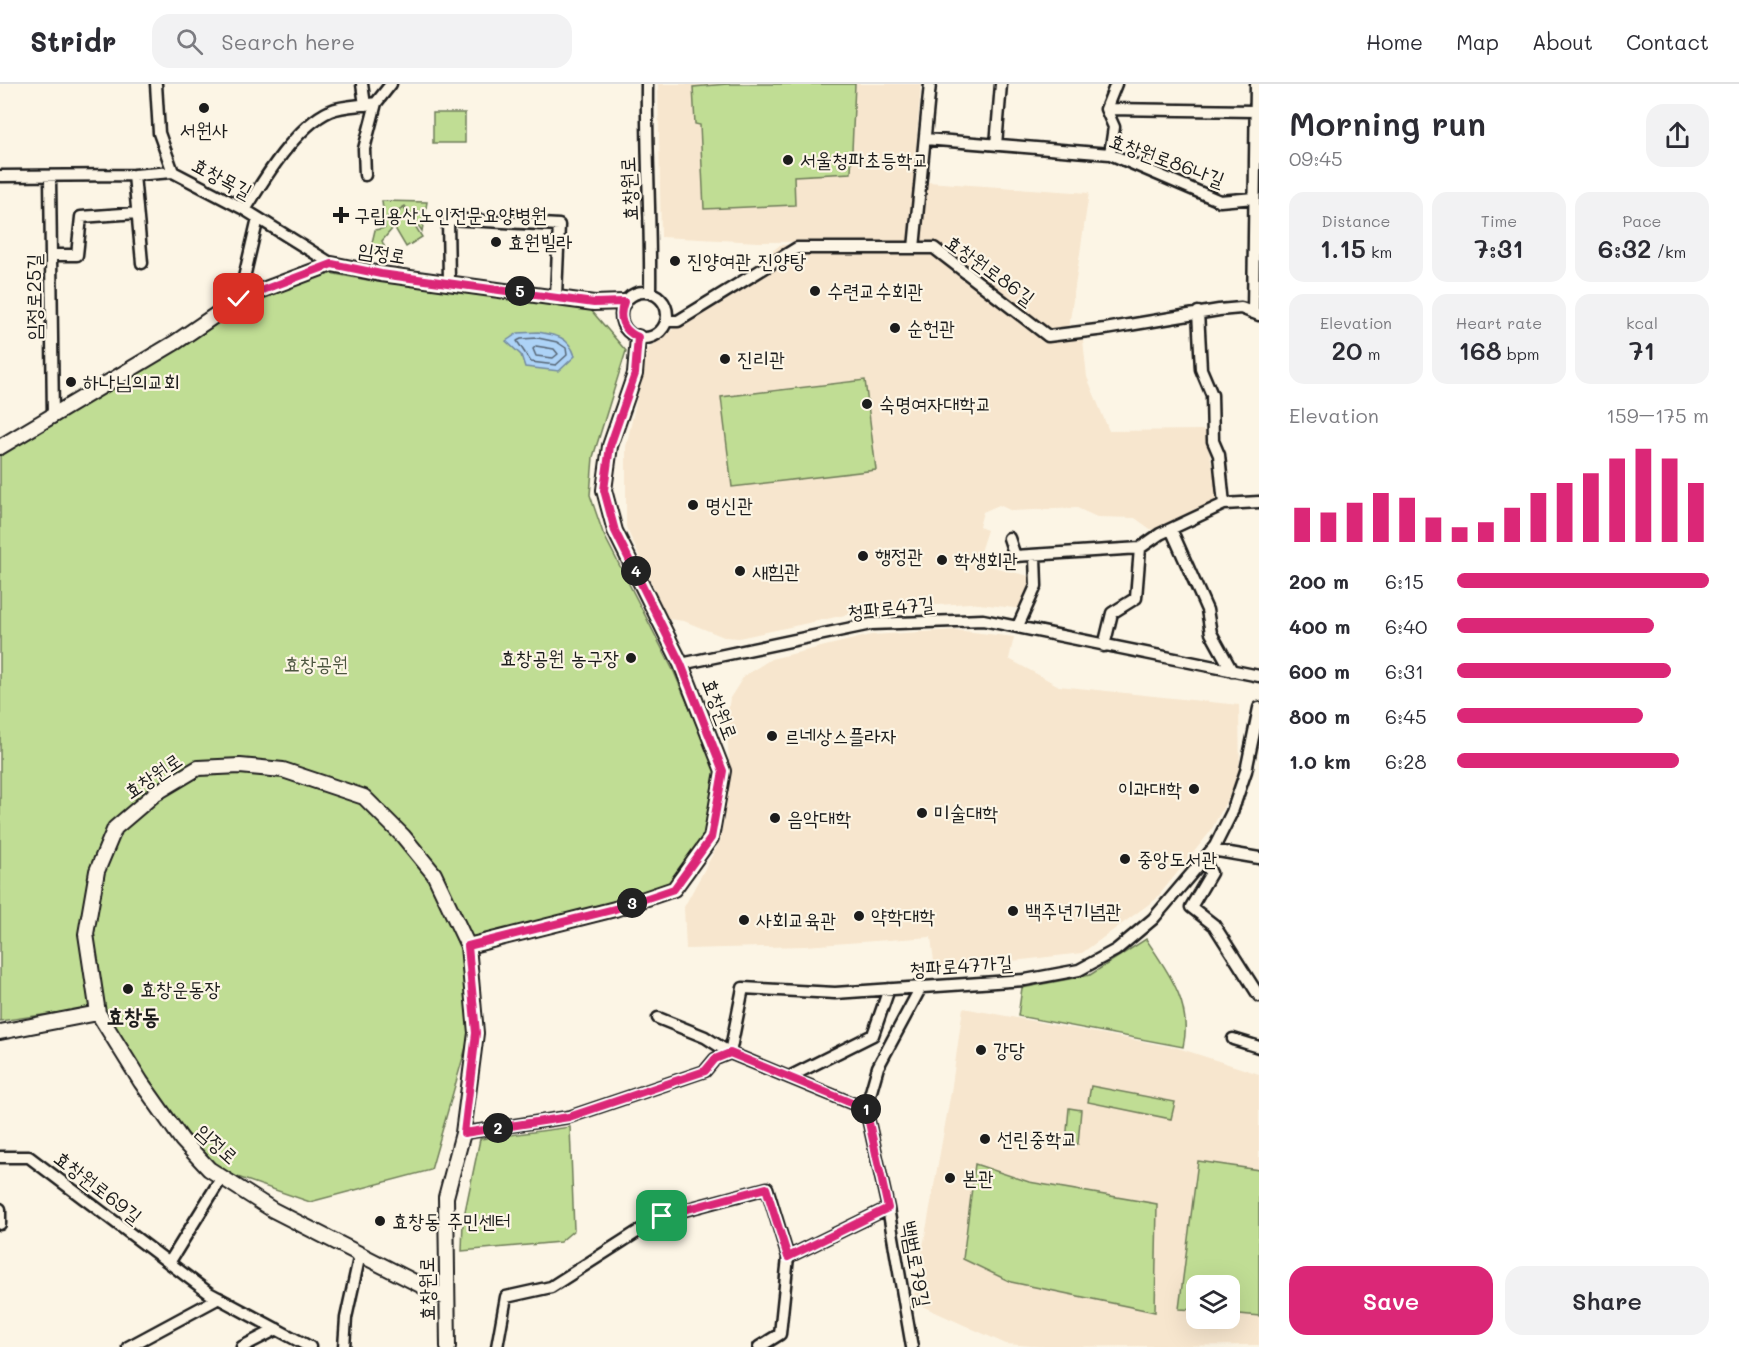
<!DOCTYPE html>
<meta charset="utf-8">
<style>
body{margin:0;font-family:Mali,"Poor Story",sans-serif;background:#f2f2f3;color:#2b2b33;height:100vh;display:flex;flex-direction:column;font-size:22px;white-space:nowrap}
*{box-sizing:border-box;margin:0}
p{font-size:20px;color:#7c7c81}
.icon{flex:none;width:33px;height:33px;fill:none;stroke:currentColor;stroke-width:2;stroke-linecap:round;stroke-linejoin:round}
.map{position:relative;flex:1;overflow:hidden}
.panel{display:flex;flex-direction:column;background:#fff;width:480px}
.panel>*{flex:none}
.controls{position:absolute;left:1186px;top:1191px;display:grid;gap:12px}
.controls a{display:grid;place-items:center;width:54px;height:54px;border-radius:12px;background:#fff;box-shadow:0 6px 24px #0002;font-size:30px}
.pin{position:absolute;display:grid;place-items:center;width:51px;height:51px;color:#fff;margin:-26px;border-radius:12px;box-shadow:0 3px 9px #0006}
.km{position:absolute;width:30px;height:30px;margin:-15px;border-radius:50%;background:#222;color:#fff;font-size:16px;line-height:30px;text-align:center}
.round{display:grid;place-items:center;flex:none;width:63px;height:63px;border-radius:18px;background:#f2f2f3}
.head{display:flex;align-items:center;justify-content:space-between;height:102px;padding:0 30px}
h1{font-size:33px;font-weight:600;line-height:45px}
.metrics{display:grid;grid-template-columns:repeat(3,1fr);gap:9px;height:102px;padding:6px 30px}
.metrics div{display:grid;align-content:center;border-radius:15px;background:#f2f2f3;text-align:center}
.metrics b{font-size:26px;font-weight:600}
.metrics small{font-size:16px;font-weight:400}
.metrics p{font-size:16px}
.chart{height:168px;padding:12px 30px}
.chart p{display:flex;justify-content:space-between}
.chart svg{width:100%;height:108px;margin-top:6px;stroke:#db2777;stroke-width:6}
.primary-button{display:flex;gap:12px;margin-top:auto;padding:12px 30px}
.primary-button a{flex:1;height:69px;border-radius:18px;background:#db2777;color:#fff;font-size:24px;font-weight:600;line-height:69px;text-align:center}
.primary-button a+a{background:#f2f2f3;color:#2b2b33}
ul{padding:0 30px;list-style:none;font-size:20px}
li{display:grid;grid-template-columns:96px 72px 1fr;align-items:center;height:45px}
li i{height:15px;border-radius:8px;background:#db2777}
header{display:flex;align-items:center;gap:36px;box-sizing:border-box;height:84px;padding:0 30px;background:#fff;border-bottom:2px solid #e1e1e2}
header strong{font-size:28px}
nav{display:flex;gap:33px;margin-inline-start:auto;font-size:21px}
.search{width:420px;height:54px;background:#f2f2f3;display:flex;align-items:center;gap:15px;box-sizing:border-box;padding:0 21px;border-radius:18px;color:#7c7c81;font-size:22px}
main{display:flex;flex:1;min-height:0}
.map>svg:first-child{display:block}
</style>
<header>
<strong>Stridr</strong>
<div class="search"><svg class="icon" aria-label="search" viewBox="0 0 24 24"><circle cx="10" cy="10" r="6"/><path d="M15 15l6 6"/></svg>Search here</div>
<nav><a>Home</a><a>Map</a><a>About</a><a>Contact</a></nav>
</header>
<main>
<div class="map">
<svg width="1259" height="1263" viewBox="0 0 1259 1263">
<rect width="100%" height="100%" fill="#fcf5e5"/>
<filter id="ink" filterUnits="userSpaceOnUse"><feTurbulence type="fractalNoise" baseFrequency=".0167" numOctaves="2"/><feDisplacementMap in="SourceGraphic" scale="12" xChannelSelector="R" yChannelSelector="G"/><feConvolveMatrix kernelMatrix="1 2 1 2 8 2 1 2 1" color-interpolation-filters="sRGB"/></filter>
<g filter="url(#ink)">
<!-- built -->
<path fill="#f7e6ce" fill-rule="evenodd" d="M658 0H921L909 157 759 158 661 153Z
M927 98 1089 109 1067 256H1083L1087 293 1109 347 1205 346 1219 416 1156 449 1135 434 1097 433 1077 424 1012 427 999 421 983 428 979 443 987 446 977 477 981 480 1033 493 1024 525 970 519 873 525 739 554 724 553 684 537 668 535 626 443V363L648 265 780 161 920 160Z
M956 546 1014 553 1009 575 1059 602 1239 621 1240 692 1210 748 1156 815 1082 869 935 886 931 853 805 862 686 865 684 823 720 757 730 687 726 641 730 614 744 592 771 575 871 551Z
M963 924 1178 964 1259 990V1261L1045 1263 1006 1260 913 1218 951 1008ZM1197 1202H1230V1234H1197Z"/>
<!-- green -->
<path fill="#c0dd94" stroke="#6e7c58" stroke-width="1.5" d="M727 0H855L851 89 794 92 795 121 704 125 700 41 695 40 693 3Z
M433 29H465V59H433Z
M382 117 427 118 422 147 405 122 388 132 392 145 382 157 387 169 370 167 375 146 385 144Z
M404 124 422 153 406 163 389 134Z
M324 188 378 198 409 194 590 225 626 267 593 373 590 411 603 449 674 588 717 688 705 753 670 799 613 821 462 860 470 949 431 1086 310 1118 226 1089 214 1080 178 1038 91 924 0 937V369L181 263 241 220Z
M865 296 876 386 732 403 721 313Z
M1146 855C1169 889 1193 921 1183 963L1018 932 1022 904 1090 891Z
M1091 1002 1175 1018 1171 1035 1088 1018Z
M1069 1024 1081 1026 1078 1060 1066 1058Z
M570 1043 574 1146 560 1158 462 1167 463 1137 480 1055Z
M1198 1077 1259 1086V1232L1230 1229V1202H1197V1226L1179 1225Z
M975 1080 1029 1098 1157 1120 1155 1228 1011 1198 963 1175Z"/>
<!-- water -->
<path fill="#add3f7" stroke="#738a9f" stroke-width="1.5" d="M538 248C557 251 569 253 575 272L559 287 525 283 521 271 506 257 518 249Z"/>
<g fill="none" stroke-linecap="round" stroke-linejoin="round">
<!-- shore -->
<path stroke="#566574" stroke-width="1.5" d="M538 254 557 258 566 264 567 271 556 281 531 278 517 257 521 255Z
M536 262 554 265 558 270 553 274 536 272 533 265Z"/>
<defs>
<path id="minor" d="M156 0 159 49 173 88 242 124 332 180
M362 0 365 21
M647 0C646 70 651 139 650 208
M1106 25 1255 27
M925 55 1110 70 1220 117 1254 114
M996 61 1001 0
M1110 70 1114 43 1106 25 1116 0
M134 91 142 179
M365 91 364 65 376 19
M0 92 134 91 173 88
M50 93 53 333
M245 126C264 95 296 42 330 27 343 21 362 22 376 19L391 0
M914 164 930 0
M52 171H77L81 133 137 129
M449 197 448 135 559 141 556 212
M621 231a23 23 0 1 1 46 0a23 23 0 1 1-46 0Z
M239 215 258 134
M1198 228 1201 285 1212 311 1213 357 1219 371 1224 420
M1253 229 1256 0
M666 237H678L797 164H934L1048 252 1105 245 1219 226 1241 224 1259 231
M1171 445 1207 526 1211 549 1232 587
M1009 454 1015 472 1140 464 1160 450 1224 420 1259 418
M1018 542 1036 502 1035 472
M1104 562 1112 529 1136 514 1140 464
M681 580 871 540 983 536 1259 592
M1212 766 1259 774
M1203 775 1211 789 1191 823 1214 841 1259 912
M658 934 705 953 730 969 743 904 835 909 1025 896 1079 886 1116 866 1153 835 1215 762 1232 728 1246 687 1259 624
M1233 955 1259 963
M789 993 873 951 889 905
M463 1049 569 1033 705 987 715 975 730 969 866 1025
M0 1073H29L209 1209 310 1263
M0 1125V1140
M169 1179 222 1093
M128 1263 219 1214
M242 1263 277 1245
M344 1263 346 1234 360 1170
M497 1263 506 1213 551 1203 662 1132 767 1104 788 1173
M759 1263 780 1250 788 1173 888 1124
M912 1263 888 1124 866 1025 878 983 921 903"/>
<path id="tertiary" d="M0 363 176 258 239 215 332 180 381 190 594 219 624 218
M98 929 86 850 97 787 115 744 156 709 198 684 240 682 283 686 364 713 403 752 434 790 468 862
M0 948 98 929 141 998 182 1056 209 1085 273 1126 446 1214
M448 1263 446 1113 463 1049 476 949 468 862 615 825 674 805 711 754 723 687 681 580 615 447 604 406 610 362 635 290 638 253"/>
</defs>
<!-- minor casing -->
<use href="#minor" stroke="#1c1c1c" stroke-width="15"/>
<!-- tertiary casing -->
<use href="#tertiary" stroke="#1c1c1c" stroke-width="18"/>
<!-- minor -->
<use href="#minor" stroke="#fcf5e5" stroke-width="10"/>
<!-- tertiary -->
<use href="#tertiary" stroke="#fcf5e5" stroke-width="14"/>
</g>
</g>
<g fill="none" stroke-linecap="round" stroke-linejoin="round" filter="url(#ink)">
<defs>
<path id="route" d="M239 215 332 180 381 190 594 219 624 218C618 233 622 246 638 253L635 290 610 362 604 406 615 447 681 580 723 687 711 754 674 805 615 825 468 862 476 949 464 1049 569 1033 705 987 715 975 730 969 866 1025 888 1124 788 1173 766 1104 662 1132"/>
</defs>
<!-- route casing -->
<use href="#route" stroke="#fff" stroke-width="12"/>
<!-- route -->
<use href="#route" stroke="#db2777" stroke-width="8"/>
</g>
<!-- markers -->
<g fill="#1c1c1c" stroke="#fcf5e5" stroke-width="2">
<circle cx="204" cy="24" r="6"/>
<circle cx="788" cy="76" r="6"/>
<path d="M338 122h6v6h6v6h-6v6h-6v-6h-6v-6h6z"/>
<circle cx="496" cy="158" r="6"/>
<circle cx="675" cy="177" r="6"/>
<circle cx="815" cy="207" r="6"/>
<circle cx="895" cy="244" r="6"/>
<circle cx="725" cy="275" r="6"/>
<circle cx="71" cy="298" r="6"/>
<circle cx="867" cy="320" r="6"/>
<circle cx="693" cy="421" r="6"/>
<circle cx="863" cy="472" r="6"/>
<circle cx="942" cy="476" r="6"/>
<circle cx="740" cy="487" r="6"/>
<circle cx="631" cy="574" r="6"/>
<circle cx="772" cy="652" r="6"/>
<circle cx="1194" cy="705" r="6"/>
<circle cx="922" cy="729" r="6"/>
<circle cx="775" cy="734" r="6"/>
<circle cx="1125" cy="775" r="6"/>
<circle cx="1013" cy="827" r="6"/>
<circle cx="859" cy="832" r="6"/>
<circle cx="744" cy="836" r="6"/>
<circle cx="128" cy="905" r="6"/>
<circle cx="981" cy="966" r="6"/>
<circle cx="985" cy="1055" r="6"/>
<circle cx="950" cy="1094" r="6"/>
<circle cx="380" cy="1137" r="6"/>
</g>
<g text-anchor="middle" stroke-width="4.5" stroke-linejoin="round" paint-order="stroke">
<!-- poi labels -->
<g font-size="20" fill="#1c1c1c" stroke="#fcf5e5" text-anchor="start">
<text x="204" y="53" text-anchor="middle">서원사</text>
<text x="800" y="83">서울청파초등학교</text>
<text x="354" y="138">구립용산노인전문요양병원</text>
<text x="508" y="165">효원빌라</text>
<text x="687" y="184">진양여관 진양탕</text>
<text x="827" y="214">수련교수회관</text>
<text x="907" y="251">순헌관</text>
<text x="737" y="282">진리관</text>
<text x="83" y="305">하나님의교회</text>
<text x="879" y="327">숙명여자대학교</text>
<text x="705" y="428">명신관</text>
<text x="875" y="479">행정관</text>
<text x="954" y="483">학생회관</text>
<text x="752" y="494">새힘관</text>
<text x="619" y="581" text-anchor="end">효창공원 농구장</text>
<text x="784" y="659">르네상스플라자</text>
<text x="1182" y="712" text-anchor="end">이과대학</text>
<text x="934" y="736">미술대학</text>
<text x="787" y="741">음악대학</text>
<text x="1137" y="782">중앙도서관</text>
<text x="1025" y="834">백주년기념관</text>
<text x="871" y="839">약학대학</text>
<text x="756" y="843">사회교육관</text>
<text x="140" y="912">효창운동장</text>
<text x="993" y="973">강당</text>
<text x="997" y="1062">선린중학교</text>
<text x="962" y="1101">본관</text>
<text x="392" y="1144">효창동 주민센터</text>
</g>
<!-- street labels -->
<g font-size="20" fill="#1c1c1c" stroke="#fcf5e5">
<text transform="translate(1167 76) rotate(20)" y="7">효창원로86나길</text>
<text transform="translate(222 94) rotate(28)" y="7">효창목길</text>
<text transform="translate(629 105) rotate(-93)" y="7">효창원로</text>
<text transform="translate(382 169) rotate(9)" y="7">임정로</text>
<text transform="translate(990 186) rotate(36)" y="7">효창원로86길</text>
<text transform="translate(34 213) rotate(-90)" y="7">임정로25길</text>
<text transform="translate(891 524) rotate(-6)" y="7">청파로47길</text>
<text transform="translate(720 625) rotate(69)" y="7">효창원로</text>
<text transform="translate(153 692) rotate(-34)" y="7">효창원로</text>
<text transform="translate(961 882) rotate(-4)" y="7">청파로47가길</text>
<text transform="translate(217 1060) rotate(42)" y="7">임정로</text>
<text transform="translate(98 1103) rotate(38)" y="7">효창원로69길</text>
<text transform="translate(916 1180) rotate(80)" y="7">백범로79길</text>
<text transform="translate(427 1205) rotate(-91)" y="7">효창원로</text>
</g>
<!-- park labels -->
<g font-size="20" fill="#4d5640" stroke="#fcf5e5">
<text x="316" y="587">효창공원</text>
</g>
<!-- quarter labels -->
<g font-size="22" font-weight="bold" fill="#1c1c1c" stroke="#fcf5e5">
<text x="133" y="940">효창동</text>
</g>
</g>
</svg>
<div class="controls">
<a><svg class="icon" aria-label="layers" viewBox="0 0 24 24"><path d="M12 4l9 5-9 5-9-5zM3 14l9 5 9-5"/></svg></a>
</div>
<div class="pin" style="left:662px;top:1132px;background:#1e9e55"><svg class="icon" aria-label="arrive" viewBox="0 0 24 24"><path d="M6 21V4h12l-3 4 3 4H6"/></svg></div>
<div class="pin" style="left:239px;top:215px;background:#d93025"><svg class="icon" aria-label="check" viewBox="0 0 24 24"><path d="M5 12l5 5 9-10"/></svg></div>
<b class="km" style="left:866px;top:1025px">1</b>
<b class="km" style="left:498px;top:1044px">2</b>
<b class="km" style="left:632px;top:819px">3</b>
<b class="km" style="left:636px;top:487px">4</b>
<b class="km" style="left:520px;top:207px">5</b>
</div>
<section class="panel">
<div class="head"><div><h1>Morning run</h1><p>09:45</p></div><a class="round"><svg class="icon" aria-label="share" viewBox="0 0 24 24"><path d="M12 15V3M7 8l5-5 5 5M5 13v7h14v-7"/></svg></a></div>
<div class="metrics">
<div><p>Distance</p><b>1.15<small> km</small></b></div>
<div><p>Time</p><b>7:31</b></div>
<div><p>Pace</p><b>6:32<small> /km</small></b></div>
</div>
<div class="metrics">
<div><p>Elevation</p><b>20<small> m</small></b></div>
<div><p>Heart rate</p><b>168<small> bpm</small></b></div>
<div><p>kcal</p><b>71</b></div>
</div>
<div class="chart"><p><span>Elevation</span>159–175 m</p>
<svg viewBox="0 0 160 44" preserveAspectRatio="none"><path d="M5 44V30M15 44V32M25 44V28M35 44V24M45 44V26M55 44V34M65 44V38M75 44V36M85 44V30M95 44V24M105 44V20M115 44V16M125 44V10M135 44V6M145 44V10M155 44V20"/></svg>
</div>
<ul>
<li><b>200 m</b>6:15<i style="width:100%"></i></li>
<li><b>400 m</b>6:40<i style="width:78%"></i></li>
<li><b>600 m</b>6:31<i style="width:85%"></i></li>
<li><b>800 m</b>6:45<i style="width:74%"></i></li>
<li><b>1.0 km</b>6:28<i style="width:88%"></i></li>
</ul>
<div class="primary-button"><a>Save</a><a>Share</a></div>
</section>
</main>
